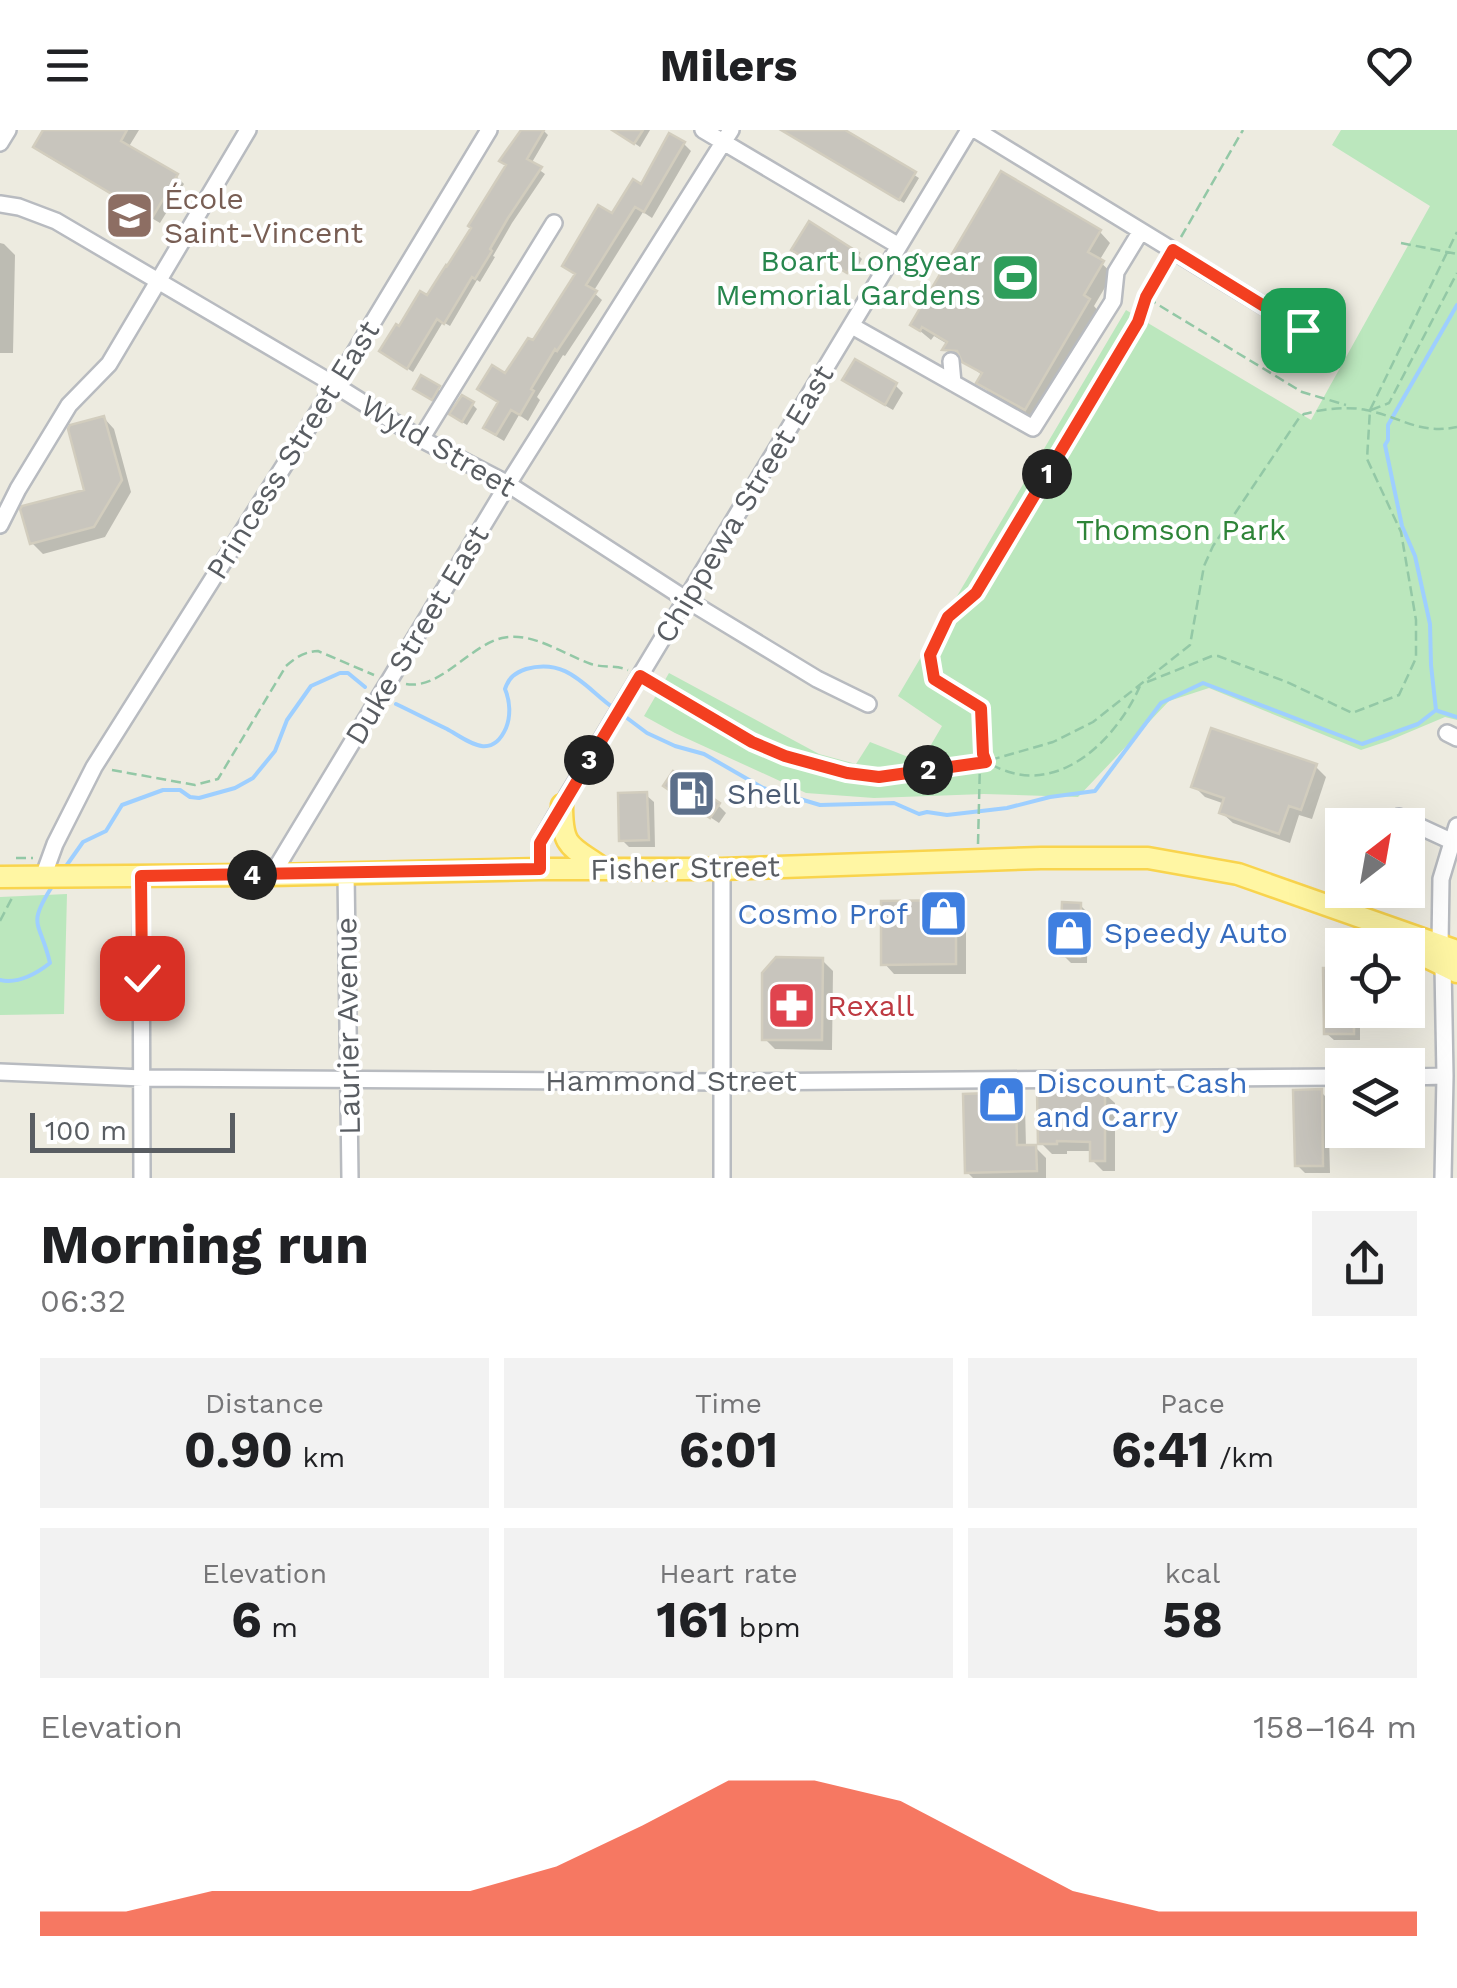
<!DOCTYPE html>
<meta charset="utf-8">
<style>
body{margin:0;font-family:"Work Sans",sans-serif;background:#f2f2f2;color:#202124;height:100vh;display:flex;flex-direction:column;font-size:38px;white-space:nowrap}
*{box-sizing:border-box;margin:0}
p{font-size:32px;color:#757577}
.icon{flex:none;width:55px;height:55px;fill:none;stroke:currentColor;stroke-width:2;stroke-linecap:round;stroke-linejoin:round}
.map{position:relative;height:1048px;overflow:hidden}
.side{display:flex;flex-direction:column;background:#fff;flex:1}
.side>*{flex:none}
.needle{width:65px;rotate:31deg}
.tools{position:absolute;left:1325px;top:678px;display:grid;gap:20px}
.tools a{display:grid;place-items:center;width:100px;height:100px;border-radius:0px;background:#fff;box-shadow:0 10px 40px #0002;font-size:50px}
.scale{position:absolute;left:30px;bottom:25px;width:205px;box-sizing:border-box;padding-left:10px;border:5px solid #595d62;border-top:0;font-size:28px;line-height:35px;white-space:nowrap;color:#595d62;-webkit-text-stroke:8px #fff;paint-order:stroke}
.pin{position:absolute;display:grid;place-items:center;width:85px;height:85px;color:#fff;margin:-42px;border-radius:20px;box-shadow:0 5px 15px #0006}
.km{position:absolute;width:50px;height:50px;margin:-25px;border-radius:50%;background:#222;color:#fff;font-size:28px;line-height:50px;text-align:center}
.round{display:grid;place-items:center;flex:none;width:105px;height:105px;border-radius:0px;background:#f2f2f2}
.head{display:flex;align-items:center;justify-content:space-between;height:170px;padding:0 40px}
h1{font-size:55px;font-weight:700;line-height:75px}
.metrics{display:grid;grid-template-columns:repeat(3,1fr);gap:15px;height:170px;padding:10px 40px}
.metrics div{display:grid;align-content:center;border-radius:0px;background:#f2f2f2;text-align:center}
.metrics b{font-size:50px;font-weight:700}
.metrics small{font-size:28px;font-weight:400}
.metrics p{font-size:28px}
.chart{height:280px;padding:20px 40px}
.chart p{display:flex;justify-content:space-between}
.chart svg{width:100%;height:180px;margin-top:10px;fill:#f33f20;opacity:.7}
header{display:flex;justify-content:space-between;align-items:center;height:130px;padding:0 40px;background:#fff;font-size:45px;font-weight:700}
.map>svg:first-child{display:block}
</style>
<header><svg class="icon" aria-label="menu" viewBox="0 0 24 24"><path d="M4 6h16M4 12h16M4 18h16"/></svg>Milers<svg class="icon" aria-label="heart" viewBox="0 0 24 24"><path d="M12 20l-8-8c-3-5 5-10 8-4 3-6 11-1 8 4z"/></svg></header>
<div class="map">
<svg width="1457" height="1048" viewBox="0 0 1457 1048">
<rect width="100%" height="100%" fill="#edebe0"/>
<!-- green -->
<path fill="#bbe7bd" d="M1341 0H1457V590L1445 587 1388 611 1361 620 1209 558 1169 571 1078 667 984 664 874 668 806 663 675 603 644 586 669 543 819 624 856 634 870 612 921 632 942 596 898 566 1126 180 1311 290 1430 76 1332 15Z
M67 764 64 884 0 885V767Z"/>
<!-- shadow -->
<path fill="#0003" d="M46 0H139L128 18 176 46 184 54 160 93 43 24 36 16Z
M524 0H543L548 5 531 34 545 44 512 93 493 126 495 127 480 152 477 150 450 196 443 192 413 242 386 225 400 199 428 169 446 139 509 36Z
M615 0H650L640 17Z
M782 0H842L919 48 904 73Z
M684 14 691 21 652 88 643 82 593 162 602 170 565 226 563 225 537 267 540 270 528 291 519 285 504 311 494 305 486 297 500 274 480 258 506 246 533 214 577 146 565 136Z
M1100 102 1110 113 1099 131 1113 144 1094 176 1099 182 1036 289 990 263 979 253 983 246 965 231 956 230 946 220 949 215 934 206 931 210 913 195Z
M0 113 4 114 15 125 13 223H0Z
M794 120 858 125 862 129 853 145 822 127 817 135Z
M422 249 443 263 437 273 416 259Z
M845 250 895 255 903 263 893 280 853 257Z
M472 274 477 279 467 295 457 289Z
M104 288 114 299 131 362 105 407 43 424 32 413 87 362Z
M1315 636 1326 647 1312 689 1299 685 1290 713 1233 693 1222 683 1225 674 1205 667 1194 656Z
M674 663 718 675 726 683 719 693Z
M646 665 654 672 655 717H629L622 710Z
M955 773 966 784V844H894L884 833Z
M1080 775 1088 783 1087 833H1071L1063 825Z
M822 830 833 841 832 920 775 919 764 908Z
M1326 840H1342V880H1360V910H1334L1326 903Z
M1321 962 1328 969 1330 1043H1305L1297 1035Z
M1104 963 1115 973V1041H1103L1092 1030V1021H1067V1024H1052L1041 1013Z
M1015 965 1025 976 1026 1017H1035L1046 1028V1048H973L967 1042Z"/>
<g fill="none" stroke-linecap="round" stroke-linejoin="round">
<!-- stream -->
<path stroke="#9ecfff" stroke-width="4" d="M396 574C413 582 430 591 447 599 467 610 491 632 506 598 511 586 510 571 505 559 509 547 515 543 526 539 568 527 586 559 615 579
M1438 581 1457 587
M623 585 647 603 675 616 704 624 763 658 820 675 894 673 919 684 927 682 947 685 1007 678 1050 667 1095 661 1161 573 1203 553 1362 614 1418 594 1436 580 1431 535 1430 494 1415 426 1402 396 1385 315 1388 310V295L1457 175
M64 739 83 712 106 701 122 675 163 660H180L190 667 199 668 235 658 253 648 275 621 287 590 311 556 340 543H348L365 557
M0 850C18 854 36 844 50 833 40 790 26 797 53 755"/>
</g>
<!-- building -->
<path fill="#c8c5bd" stroke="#d2cdbe" stroke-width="2.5" d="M43 0H127L121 11 178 44 152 88 33 17Z
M521 0H544L527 29 542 37 508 88 490 119 492 121 475 149 472 147 444 194 437 189 407 239 379 221 396 194 399 196 420 161 427 165 446 135 447 136 471 98 468 96 506 35 499 31Z
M612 0H643L634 14Z
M781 0H845L916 42 899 70Z
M669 3 685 12 644 82 635 77 586 155 597 161 557 221 555 219 531 259 534 261 520 285 511 280 496 305 483 298 498 272 477 259 492 235 505 243 528 208 533 210 575 144 562 136 598 75 612 83 633 49 641 54Z
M1001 41 1101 100 1088 122 1104 131 1084 165 1090 169 1025 280 976 253 982 243 962 232 957 221 942 220 947 212 922 197 920 201 910 195Z
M809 91 859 123 847 143 816 124 811 132 791 120Z
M855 229 897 253 885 275 842 250Z
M421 245 440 256 432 270 413 259Z
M462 265 474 272 462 292 449 284Z
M104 286 122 350 94 397 30 414 20 379 22 376 84 360 68 299 70 295Z
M1211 598 1317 634 1301 680 1289 676 1279 704 1219 683 1224 668 1191 657Z
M673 641 720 673 710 688 663 656Z
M647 662 649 710 619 711 618 663Z
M956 770V834L881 835V771Z
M1062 772 1081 773 1080 827 1060 826Z
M776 827 823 828 822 910H762V843Z
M1323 838H1342V880H1354V904H1324Z
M1322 959 1323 1036H1295L1293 960Z
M1105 960V1031H1090V1012L1057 1011V1014H1038L1037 961Z
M1016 962 1017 1015H1036L1037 1041 965 1043 963 964Z"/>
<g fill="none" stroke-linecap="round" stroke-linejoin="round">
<defs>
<path id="minor" d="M703 0 899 116
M976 0 1303 200
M0 13 8 0
M0 74 19 77 56 91 335 255 421 309 508 354 687 470 817 549 868 574
M852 196 1033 298 1113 171 1116 142 1141 101
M951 231 953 253
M421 309 554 93
M0 395 18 359 69 275 109 234 248 0
M1447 603 1457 608
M1399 687 1451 711
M540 739V713L562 675 969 0
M722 739V1048
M346 743 350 1048
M272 745 508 354 731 0
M43 747 55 714 94 637 335 255 489 0
M141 747 142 1048
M0 942 143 948 722 952 1342 947
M1408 947 1445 946
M1443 1048 1445 946 1443 836 1440 814 1441 749 1457 696"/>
<path id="major" d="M562 675C562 719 570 715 604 739
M0 747 272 745 540 739H722L1041 728H1148L1238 744 1457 821
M1408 818 1457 842"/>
</defs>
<!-- minor casing -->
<use href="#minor" stroke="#b8bbc0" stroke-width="20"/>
<!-- major casing -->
<use href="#major" stroke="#f9d44d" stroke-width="25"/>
<!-- path -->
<path stroke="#93c8a6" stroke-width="2.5" stroke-dasharray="10 5" stroke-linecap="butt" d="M1181 107 1243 0
M1401 113 1457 124
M1147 168 1302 262 1346 275
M1371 280 1389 273 1457 143
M1147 552 1212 526H1218L1287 552 1352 583 1399 565 1416 528V490L1401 402 1367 329 1370 280 1457 102
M653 553 752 612 785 627 847 643 879 647 987 631 1053 612 1093 592 1190 515 1204 436 1213 416 1299 288 1304 284C1323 279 1347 276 1366 280 1401 287 1420 305 1457 297
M406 554C440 560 469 516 502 508 532 501 563 524 591 534 603 538 616 535 628 540
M1140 556C1119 604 1067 660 1009 642 1000 639 986 634 983 625 979 612 981 593 981 579L934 549 930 525 948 487 977 463 1138 192 1146 167 1164 135
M112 640 195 655 218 649 286 536C296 527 304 522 318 521L374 545
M978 714 980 632
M16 728H33
M0 791 13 766"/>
<!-- minor -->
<use href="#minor" stroke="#fff" stroke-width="15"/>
<!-- major -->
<use href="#major" stroke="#fff6a3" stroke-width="20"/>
</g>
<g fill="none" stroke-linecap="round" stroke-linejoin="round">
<defs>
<path id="route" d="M142 848 141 746 540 739V713L640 546 752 612 785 626 847 643 879 647 986 632 983 624 981 578 934 549 930 525 948 487 976 463 1138 192 1146 167 1173 120 1303 200"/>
</defs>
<!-- route casing -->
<use href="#route" stroke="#fff" stroke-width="20"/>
<!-- route -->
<use href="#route" stroke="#f33f20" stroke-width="12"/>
</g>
<!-- icons -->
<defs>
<symbol id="school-square" viewBox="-11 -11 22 22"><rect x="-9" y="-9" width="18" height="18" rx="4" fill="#8d6e63" stroke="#fff"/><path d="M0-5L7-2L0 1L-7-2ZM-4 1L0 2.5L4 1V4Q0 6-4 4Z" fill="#fff"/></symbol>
<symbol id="stadium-square" viewBox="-11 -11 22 22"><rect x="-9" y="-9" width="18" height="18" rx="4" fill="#2e9e5b" stroke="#fff"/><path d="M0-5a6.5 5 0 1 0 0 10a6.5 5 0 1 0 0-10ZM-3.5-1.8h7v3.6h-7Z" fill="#fff"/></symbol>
<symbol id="fuel-square" viewBox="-11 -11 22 22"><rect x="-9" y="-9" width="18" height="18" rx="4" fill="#5c6f8a" stroke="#fff"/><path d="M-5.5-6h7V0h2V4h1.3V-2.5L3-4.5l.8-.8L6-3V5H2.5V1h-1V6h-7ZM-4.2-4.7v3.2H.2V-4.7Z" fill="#fff"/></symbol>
<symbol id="shop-square" viewBox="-11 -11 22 22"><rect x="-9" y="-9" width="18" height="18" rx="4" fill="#3f7fe0" stroke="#fff"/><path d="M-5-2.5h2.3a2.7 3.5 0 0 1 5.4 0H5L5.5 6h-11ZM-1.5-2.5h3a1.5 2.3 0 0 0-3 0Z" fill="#fff"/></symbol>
<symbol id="pharmacy-square" viewBox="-11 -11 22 22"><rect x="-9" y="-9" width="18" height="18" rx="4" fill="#e0444e" stroke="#fff"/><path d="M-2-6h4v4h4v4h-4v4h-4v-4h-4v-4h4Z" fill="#fff"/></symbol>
</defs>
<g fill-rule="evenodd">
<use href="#school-square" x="102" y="58" width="55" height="55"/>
<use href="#stadium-square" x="988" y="120" width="55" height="55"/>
<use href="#fuel-square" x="664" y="636" width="55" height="55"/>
<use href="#shop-square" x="916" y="756" width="55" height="55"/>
<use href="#shop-square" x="1042" y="776" width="55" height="55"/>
<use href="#pharmacy-square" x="764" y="848" width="55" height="55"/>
<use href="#shop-square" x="974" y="942" width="55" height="55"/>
</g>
<g text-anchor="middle" stroke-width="8" stroke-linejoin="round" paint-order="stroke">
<!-- education labels -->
<g font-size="30" fill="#785e54" stroke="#fff" text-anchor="start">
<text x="164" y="79">École<tspan x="164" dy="34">Saint-Vincent</tspan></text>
</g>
<!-- leisure labels -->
<g font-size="30" fill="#27864d" stroke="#fff" text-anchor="end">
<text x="981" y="141">Boart Longyear<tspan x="981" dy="34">Memorial Gardens</tspan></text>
</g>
<!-- street labels -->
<g font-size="30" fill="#595d62" stroke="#fff">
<text transform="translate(438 316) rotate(30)" y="10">Wyld Street</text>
<text transform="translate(293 320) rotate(-58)" y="10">Princess Street East</text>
<text transform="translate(744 374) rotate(-59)" y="10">Chippewa Street East</text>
<text transform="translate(417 505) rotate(-59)" y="10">Duke Street East</text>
<text transform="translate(685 738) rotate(-1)" y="10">Fisher Street</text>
<text transform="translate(348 896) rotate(-91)" y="10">Laurier Avenue</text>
<text x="671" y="961">Hammond Street</text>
</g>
<!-- park labels -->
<g font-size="30" fill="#2e8438" stroke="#fff">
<text x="1181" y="410">Thomson Park</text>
</g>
<!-- service labels -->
<g font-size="30" fill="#4e5e75" stroke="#fff" text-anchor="start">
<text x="727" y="674">Shell</text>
</g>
<!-- shop labels -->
<g font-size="30" fill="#366cbe" stroke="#fff" text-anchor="start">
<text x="908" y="794" text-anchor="end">Cosmo Prof</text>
<text x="1104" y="813">Speedy Auto</text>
<text x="1036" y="963">Discount Cash<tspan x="1036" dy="34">and Carry</tspan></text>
</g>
<!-- health labels -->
<g font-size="30" fill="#be3a42" stroke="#fff" text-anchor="start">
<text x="827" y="886">Rexall</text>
</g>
</g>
</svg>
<div class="tools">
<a><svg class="needle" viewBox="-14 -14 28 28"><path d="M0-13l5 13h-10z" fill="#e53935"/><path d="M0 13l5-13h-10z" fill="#757577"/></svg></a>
<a><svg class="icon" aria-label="locate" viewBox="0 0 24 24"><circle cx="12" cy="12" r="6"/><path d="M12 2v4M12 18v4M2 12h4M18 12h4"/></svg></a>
<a><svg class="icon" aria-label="layers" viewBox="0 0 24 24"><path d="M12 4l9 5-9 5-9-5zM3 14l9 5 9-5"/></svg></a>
</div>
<div class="scale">100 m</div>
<div class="pin" style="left:1303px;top:200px;background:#1e9e55"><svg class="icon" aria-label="arrive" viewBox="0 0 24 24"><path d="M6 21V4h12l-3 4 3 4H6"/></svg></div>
<div class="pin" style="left:142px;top:848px;background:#d93025"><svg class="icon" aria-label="check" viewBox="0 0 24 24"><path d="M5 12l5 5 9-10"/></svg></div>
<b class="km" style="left:1047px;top:344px">1</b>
<b class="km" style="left:928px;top:640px">2</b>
<b class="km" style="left:589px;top:630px">3</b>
<b class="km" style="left:252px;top:745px">4</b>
</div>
<section class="side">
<div class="head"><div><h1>Morning run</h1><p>06:32</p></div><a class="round"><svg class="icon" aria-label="share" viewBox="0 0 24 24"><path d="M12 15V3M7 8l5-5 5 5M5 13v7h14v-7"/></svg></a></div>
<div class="metrics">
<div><p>Distance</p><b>0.90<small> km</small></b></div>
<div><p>Time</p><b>6:01</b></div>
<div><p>Pace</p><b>6:41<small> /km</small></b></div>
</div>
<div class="metrics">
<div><p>Elevation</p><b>6<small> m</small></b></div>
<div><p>Heart rate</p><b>161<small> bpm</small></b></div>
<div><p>kcal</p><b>58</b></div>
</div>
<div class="chart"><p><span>Elevation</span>158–164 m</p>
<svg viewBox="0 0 160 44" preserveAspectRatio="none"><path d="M0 44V38L10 38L20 33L30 33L40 33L50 33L60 27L70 17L80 6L90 6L100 11L110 22L120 33L130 38L140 38L150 38L160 38V44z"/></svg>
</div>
</section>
